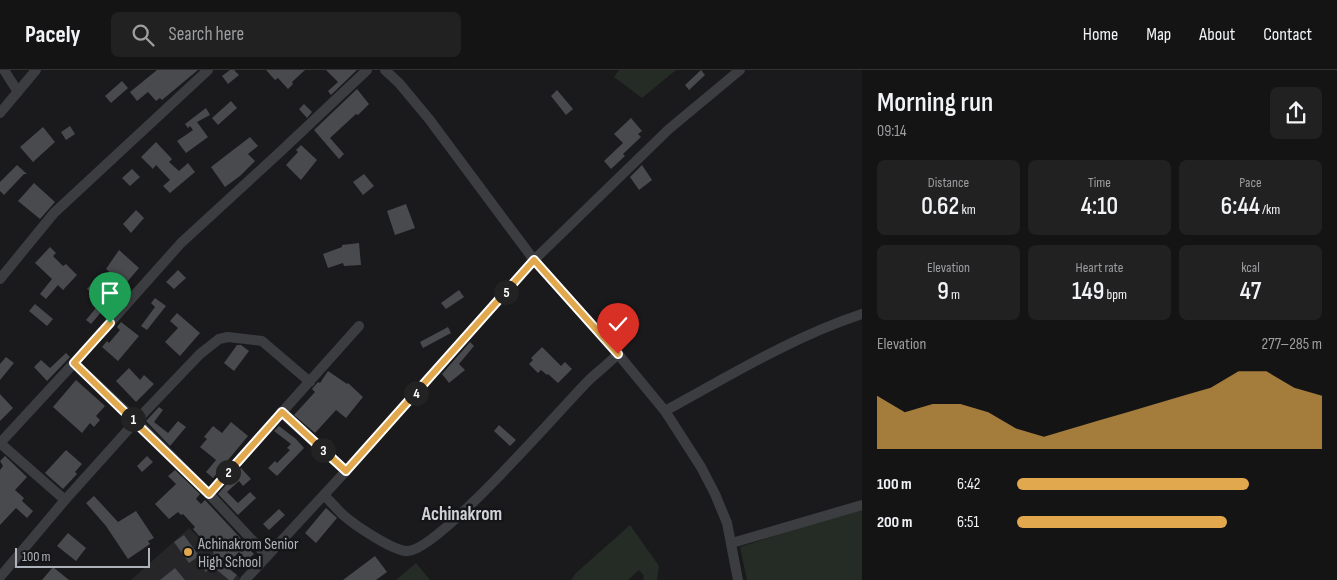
<!DOCTYPE html>
<meta charset="utf-8">
<style>
body{margin:0;font-family:"Sofia Sans Condensed",sans-serif;background:#212122;color:#f1f3f6;height:100vh;display:flex;flex-direction:column;font-size:19px;white-space:nowrap}
*{box-sizing:border-box;margin:0}
p{font-size:16px;color:#9d9ea0}
.icon{flex:none;width:28px;height:28px;fill:none;stroke:currentColor;stroke-width:2;stroke-linecap:round;stroke-linejoin:round}
.map{position:relative;flex:1;overflow:hidden}
.drawer{display:flex;flex-direction:column;background:#141415;width:475px}
.drawer>*{flex:none}
.scale{position:absolute;left:15px;bottom:12px;width:135px;box-sizing:border-box;padding-left:5px;border:2px solid #aeb2ba;border-top:0;font-size:14px;line-height:18px;white-space:nowrap;color:#aeb2ba;-webkit-text-stroke:4px #151517;paint-order:stroke}
.pin{position:absolute;display:grid;place-items:center;width:42px;height:42px;color:#fff;margin:-51px -21px;border-radius:50% 50% 50% 0;rotate:-45deg;box-shadow:0 0 5px #0007}
.pin .icon{rotate:45deg}
.km{position:absolute;width:25px;height:25px;margin:-12px;border-radius:50%;background:#222;color:#fff;font-size:14px;line-height:25px;text-align:center}
.round{display:grid;place-items:center;flex:none;width:52px;height:52px;border-radius:8px;background:#212122}
.headline{display:flex;align-items:center;justify-content:space-between;height:85px;padding:0 15px}
h1{font-size:28px;font-weight:600;line-height:38px}
.metrics{display:grid;grid-template-columns:repeat(3,1fr);gap:8px;height:85px;padding:5px 15px}
.metrics div{display:grid;align-content:center;border-radius:8px;background:#212122;text-align:center}
.metrics b{font-size:25px;font-weight:600}
.metrics small{font-size:14px;font-weight:400}
.metrics p{font-size:14px}
.chart{height:140px;padding:10px 15px}
.chart p{display:flex;justify-content:space-between}
.chart svg{width:100%;height:90px;margin-top:5px;fill:#e1a84d;opacity:.7}
ul{padding:0 15px;list-style:none;font-size:16px}
li{display:grid;grid-template-columns:80px 60px 1fr;align-items:center;height:38px}
li i{height:12px;border-radius:6px;background:#e1a84d}
header{display:flex;align-items:center;gap:30px;box-sizing:border-box;height:70px;padding:0 25px;background:#141415;border-bottom:1px solid #333334}
header strong{font-size:24px}
nav{display:flex;gap:28px;margin-inline-start:auto;font-size:18px}
.search{width:350px;height:45px;background:#212122;display:flex;align-items:center;gap:12px;box-sizing:border-box;padding:0 18px;border-radius:8px;color:#9d9ea0;font-size:19px}
main{display:flex;flex:1;min-height:0}
.map>svg:first-child{display:block}
</style>
<header>
<strong>Pacely</strong>
<div class="search"><svg class="icon" aria-label="search" viewBox="0 0 24 24"><circle cx="10" cy="10" r="6"/><path d="M15 15l6 6"/></svg>Search here</div>
<nav><a>Home</a><a>Map</a><a>About</a><a>Contact</a></nav>
</header>
<main>
<div class="map">
<svg width="862" height="510" viewBox="0 0 862 510">
<rect width="100%" height="100%" fill="#1a1a1c"/>
<!-- built -->
<path fill="#262629" d="M189 458 242 510H131Z"/>
<!-- green -->
<path fill="#242c25" d="M619 0H676L642 28 614 7Z
M862 438V510H747L740 477Z
M630 455 659 496 657 510H643L644 506 639 500 628 510H571L576 503Z
M416 493 430 510H396Z"/>
<!-- building -->
<path fill="#494a4e" d="M157 0H198L162 30 160 28 156 31 148 22 137 31 130 22Z
M230 0H234L239 5 228 14 222 6Z
M266 0H305L292 12 293 14 288 19 278 8 275 10Z
M326 0H357L331 25 328 21 338 12Z
M701 0 705 5 689 20 685 15Z
M122 11 128 18 111 33 105 26Z
M357 19 369 34 358 45 356 44 330 68 344 84 339 89 314 60Z
M557 20 573 39 566 45 551 26Z
M231 31 237 38 218 55 212 48Z
M304 34 312 42 307 48 299 39Z
M206 38 210 45 197 52 208 67 186 83 177 71 193 60 190 56 188 58 185 54Z
M631 48 642 61 638 64 641 67 623 84 625 86 611 99 604 91 623 73 614 64Z
M70 56 75 64 66 70 61 62Z
M43 57 55 72 33 92 20 77Z
M250 67 258 76 248 84 255 91 240 106 225 117 211 97Z
M156 72 172 89 169 92 179 101 188 93 195 102 170 123 163 116 170 110 156 95 153 99 141 87Z
M301 75 317 90 301 110 286 95 298 82 296 80Z
M17 95 27 104H24L4 125 0 121V112Z
M642 95 652 110 639 120 630 107Z
M132 99 140 107 130 116 122 108Z
M364 104 374 116 363 125 353 112Z
M34 113 55 132 40 149 18 131Z
M406 134 415 158 395 165 387 141Z
M136 140 144 148 131 163 123 154Z
M359 173 361 195 344 196 343 193 328 198 323 184 342 177V175Z
M50 177 56 183 53 186 63 196 66 194 77 205 63 220 58 215 46 229 40 224 52 209 35 193Z
M119 180 139 198 91 254 86 250 100 233 95 229 97 227 87 219 92 213 100 220 113 205 106 199Z
M178 200 186 208 174 219 166 212Z
M459 220 464 227 446 239 441 233Z
M155 228 166 236 147 260 141 256 155 237 151 233Z
M35 234 53 249 47 256 29 241Z
M177 243 200 263 180 286 165 272 178 258 170 251Z
M121 252 139 266 118 291 102 277 107 271 109 273 120 260 117 257Z
M448 257 451 263 423 278 420 272Z
M470 272 474 276 459 294 465 300 449 313 442 304Z
M237 275H241L249 281 234 301 224 293Z
M542 277 561 296 565 292 572 299 558 313 548 304 547 305 541 300 538 303 529 294 533 290 531 288Z
M66 283 70 287 47 311 34 297 41 290 50 298Z
M6 287 14 293 0 310V294Z
M129 298 140 310 144 305 154 314 136 332 116 311Z
M328 301 347 314 348 313 363 327 346 348 336 340 315 363 294 345 315 322 312 319 318 312 320 313Z
M76 310 105 336 96 346 100 350 94 357 90 353 82 363 53 337Z
M0 324 13 338 0 351Z
M159 337 163 340 154 352 168 363 178 351 186 357 170 376 146 351Z
M231 352 248 366 213 408 206 402 216 390 200 377 207 369 204 367 213 356 222 363Z
M499 355 516 370 510 376 494 361Z
M279 356 296 369 304 378 277 406 268 398 275 391 277 393 290 380 287 378 291 374 274 361Z
M66 380 82 394 75 402 77 404 63 419 45 403Z
M5 386 27 407 15 420 24 428 22 431 33 441 27 448 16 438 0 455V400L3 396 0 391Z
M147 386 153 392 142 402 137 396Z
M241 398 251 409 243 416 239 411 227 422 238 433 250 422 256 428 238 445 218 424Z
M175 400 200 424 196 429 201 434 205 430 247 475 246 476 254 484 247 490 239 482 225 496 237 505 233 510H229L212 496 206 502 201 496 214 483 193 459 195 457 183 444 181 445 178 442 169 449 155 434 176 414 168 406Z
M94 426 118 452 136 441 154 468 148 471 150 474 128 489 106 456 86 433Z
M326 438 337 448 316 473 305 463Z
M279 439 285 445 269 460 263 454Z
M68 463 86 478 76 491 57 476Z
M184 465 199 486 189 493 174 472Z
M375 486 387 502 376 510H343Z
M53 497 69 510H42Z
M175 498 185 510H160Z"/>
<g fill="none" stroke-linecap="round" stroke-linejoin="round">
<!-- minor -->
<path stroke="#3b3d41" stroke-width="10" d="M4 0 18 22
M385 0 399 13 429 49 534 190 618 284 665 341 701 397 715 424 727 453 738 510
M0 43 36 0
M0 209 54 143 208 0
M74 293 136 351 200 284 219 269 228 267 262 271 310 312
M665 341C729 306 792 267 862 244
M281 342 346 401
M209 424 359 256
M324 425C330 431 336 438 342 444 353 454 394 482 408 481 439 480 561 338 590 309 599 301 609 293 618 284
M65 430 0 373 74 293 181 173 279 83 367 0
M732 473 862 435
M0 507 65 430 136 351 209 424 267 486
M245 510 346 401 534 190 669 59 740 0"/>
</g>
<g fill="none" stroke-linecap="round" stroke-linejoin="round">
<defs>
<path id="route" d="M110 253 74 293 209 424 282 342 346 401 534 190 618 284"/>
</defs>
<!-- route casing -->
<use href="#route" stroke="#fff" stroke-width="10"/>
<!-- route -->
<use href="#route" stroke="#e1a84d" stroke-width="6"/>
</g>
<!-- markers -->
<circle fill="#e1a84d" stroke="#151517" stroke-width="2" cx="188" cy="482" r="5"/>
<g text-anchor="middle" stroke-width="5" stroke-linejoin="round" paint-order="stroke">
<!-- poi labels -->
<g font-size="16" fill="#aeb2ba" stroke="#151517" text-anchor="start">
<text x="198" y="479">Achinakrom Senior<tspan x="198" dy="18">High School</tspan></text>
</g>
<!-- quarter labels -->
<g font-size="19" font-weight="bold" fill="#cfd1d7" stroke="#151517">
<text x="462" y="450">Achinakrom</text>
</g>
</g>
</svg>
<div class="scale">100 m</div>
<div class="pin" style="left:110px;top:253px;background:#1e9e55"><svg class="icon" aria-label="arrive" viewBox="0 0 24 24"><path d="M6 21V4h12l-3 4 3 4H6"/></svg></div>
<div class="pin" style="left:618px;top:284px;background:#d93025"><svg class="icon" aria-label="check" viewBox="0 0 24 24"><path d="M5 12l5 5 9-10"/></svg></div>
<b class="km" style="left:133px;top:349px">1</b>
<b class="km" style="left:228px;top:402px">2</b>
<b class="km" style="left:323px;top:380px">3</b>
<b class="km" style="left:416px;top:323px">4</b>
<b class="km" style="left:506px;top:222px">5</b>
</div>
<section class="drawer">
<div class="headline"><div><h1>Morning run</h1><p>09:14</p></div><a class="round"><svg class="icon" aria-label="share" viewBox="0 0 24 24"><path d="M12 15V3M7 8l5-5 5 5M5 13v7h14v-7"/></svg></a></div>
<div class="metrics">
<div><p>Distance</p><b>0.62<small> km</small></b></div>
<div><p>Time</p><b>4:10</b></div>
<div><p>Pace</p><b>6:44<small> /km</small></b></div>
</div>
<div class="metrics">
<div><p>Elevation</p><b>9<small> m</small></b></div>
<div><p>Heart rate</p><b>149<small> bpm</small></b></div>
<div><p>kcal</p><b>47</b></div>
</div>
<div class="chart"><p><span>Elevation</span>277–285 m</p>
<svg viewBox="0 0 160 44" preserveAspectRatio="none"><path d="M0 44V18L10 26L20 22L30 22L40 26L50 34L60 38L70 34L80 30L90 26L100 22L110 18L120 14L130 6L140 6L150 14L160 18V44z"/></svg>
</div>
<ul>
<li><b>100 m</b>6:42<i style="width:76%"></i></li>
<li><b>200 m</b>6:51<i style="width:69%"></i></li>
</ul>
</section>
</main>
